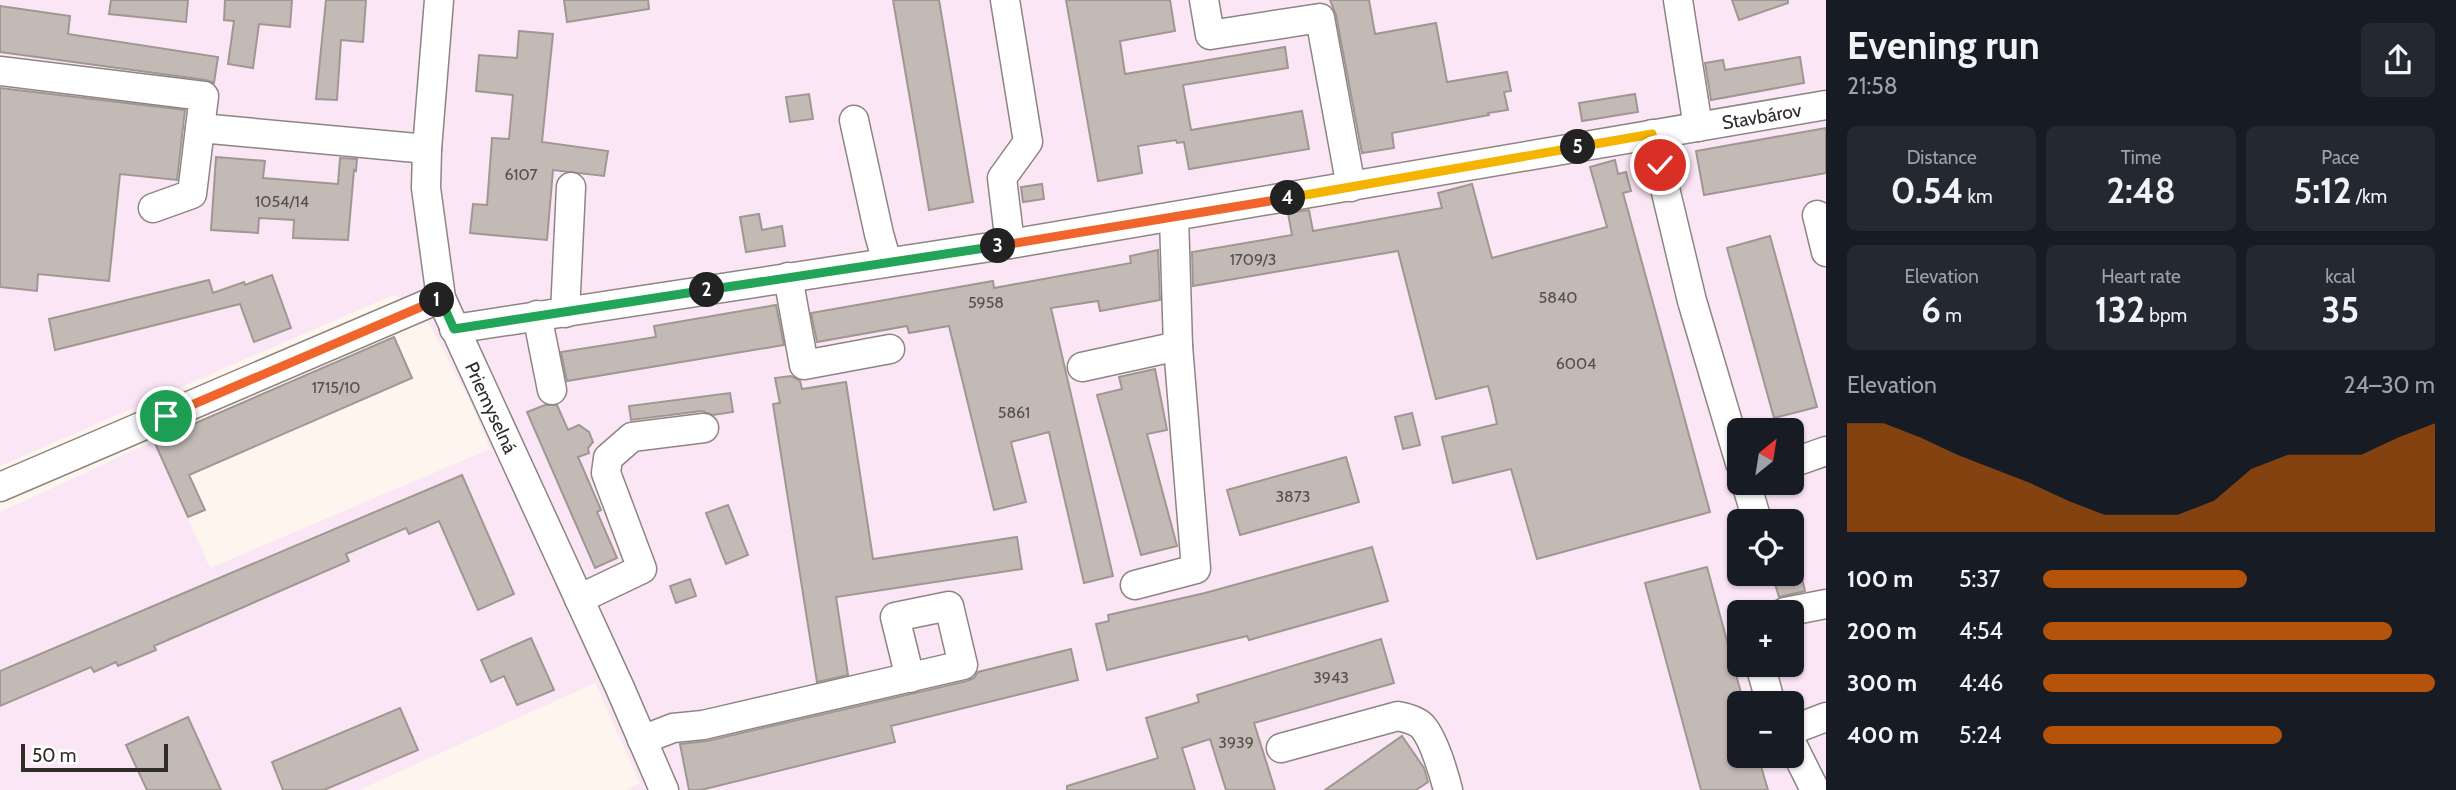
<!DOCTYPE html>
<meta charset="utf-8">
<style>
body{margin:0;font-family:Cabin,sans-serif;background:#242831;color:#f1f3f6;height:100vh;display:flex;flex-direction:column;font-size:26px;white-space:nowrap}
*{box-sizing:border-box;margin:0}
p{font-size:23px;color:#9ea1a6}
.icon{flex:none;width:38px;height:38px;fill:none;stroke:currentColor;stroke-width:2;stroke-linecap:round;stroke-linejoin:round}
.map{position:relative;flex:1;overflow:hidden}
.drawer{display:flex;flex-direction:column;background:#171b24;width:630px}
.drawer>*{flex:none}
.needle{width:46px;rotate:30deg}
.controls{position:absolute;left:1727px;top:418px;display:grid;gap:14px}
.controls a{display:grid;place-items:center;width:77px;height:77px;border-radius:10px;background:#171b24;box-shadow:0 2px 5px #0004;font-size:35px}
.scale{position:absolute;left:21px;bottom:18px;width:147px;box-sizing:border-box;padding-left:7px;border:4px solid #2f2c29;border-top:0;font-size:19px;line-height:24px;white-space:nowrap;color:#2f2c29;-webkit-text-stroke:5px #fff;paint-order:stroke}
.pin{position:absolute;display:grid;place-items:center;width:60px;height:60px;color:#fff;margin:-30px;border:4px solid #fff;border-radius:50%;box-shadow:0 2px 7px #0007}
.km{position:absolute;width:35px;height:35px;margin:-18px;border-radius:50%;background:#222;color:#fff;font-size:19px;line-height:35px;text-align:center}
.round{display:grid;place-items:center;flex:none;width:74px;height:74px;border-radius:10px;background:#242831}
.headline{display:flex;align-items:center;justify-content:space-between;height:119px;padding:0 21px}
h1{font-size:38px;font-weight:700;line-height:52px}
.stats{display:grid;grid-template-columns:repeat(3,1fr);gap:10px;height:119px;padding:7px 21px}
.stats div{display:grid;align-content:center;border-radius:10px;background:#242831;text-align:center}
.stats b{font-size:35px;font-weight:700}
.stats small{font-size:19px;font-weight:400}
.stats p{font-size:19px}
.chart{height:196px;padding:14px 21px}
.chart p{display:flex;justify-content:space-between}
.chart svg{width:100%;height:126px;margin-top:7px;fill:#b45309;opacity:.7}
ul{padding:0 21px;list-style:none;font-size:23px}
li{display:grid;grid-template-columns:112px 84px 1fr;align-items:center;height:52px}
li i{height:18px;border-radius:9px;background:#b45309}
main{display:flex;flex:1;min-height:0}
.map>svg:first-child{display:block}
</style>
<main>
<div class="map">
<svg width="1826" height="790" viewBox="0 0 1826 790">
<rect width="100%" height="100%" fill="#fff5ef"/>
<!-- industrial -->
<path fill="#fbe6f5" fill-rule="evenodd" d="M0 0H1826V790H626L640 783 595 683 359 790H0V512L154 441 210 568 490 449 470 401 420 307 393 295 0 466ZM1740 430H1792V483H1740ZM1740 522H1792V574H1740ZM1740 612H1792V665H1740ZM1740 704H1792V756H1740Z"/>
<!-- building -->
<path fill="#c4bab5" stroke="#a09792" stroke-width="2" d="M111 0H188L186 22 109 14Z
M225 0H292L290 27 259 24 253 68 228 64 234 21 224 20Z
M326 0H366L363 42 341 40 337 100 316 99Z
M564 0H648L649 9 567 22Z
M893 0H939L973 202 929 210Z
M1066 0H1170L1175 31 1120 41 1125 74 1285 47 1288 68 1183 85 1191 130 1302 111 1309 149 1189 169 1184 142 1177 143 1176 140 1138 146 1142 173 1098 181Z
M1330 0H1369L1375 34 1436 23 1447 82 1507 72 1511 91 1504 92 1508 110 1488 113 1489 115 1392 133 1394 148 1362 153 1336 15Z
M1732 0H1788V3L1739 20Z
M0 6 70 16 68 34 218 57 214 83 206 80 0 52Z
M519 31 553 34 542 142 608 151 604 176 553 170 547 240 470 233 473 204 487 205 492 138 509 139 513 95 476 91 479 55 517 58Z
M1800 57 1804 83 1711 100 1705 63 1723 60 1725 70Z
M0 88 185 110 177 180 120 174 109 281 38 274 37 291 0 287Z
M809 94 813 119 790 122 786 97Z
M1635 94 1638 112 1582 121 1579 103Z
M1826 128V173L1704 195 1696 151Z
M216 157 265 161 263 178 338 184 340 158 357 159 356 171 354 170 348 240 293 238 294 220 259 218 258 233 211 230Z
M1615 160 1618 174 1626 172 1631 191 1623 193 1710 512 1537 559 1511 469 1453 483 1442 437 1497 424 1492 401 1488 386 1436 399 1398 251 1193 286 1192 252 1292 235 1288 213 1309 210 1313 231 1442 208 1438 193 1472 184 1492 258 1607 227 1590 167Z
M1042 184 1044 199 1023 202 1021 187Z
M759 214 762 230 782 226 785 246 746 252 740 217Z
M1770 236 1817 407 1774 418 1727 248Z
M1158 250 1160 300 1100 311 1098 301 1051 308 1113 576 1084 583 1049 432 1011 442 1026 502 994 510 949 326 909 333 907 326 817 342 811 313 993 281 994 288 1131 263 1130 256Z
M272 275 291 328 254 342 240 304 55 350 49 319 209 280 213 293 244 282 245 285Z
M776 305 784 345 567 381 561 352 656 337 654 326Z
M394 337 412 378 189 475 205 510 188 517 154 441Z
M1155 369 1167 430 1147 434 1177 546 1141 555 1097 395 1122 389 1119 377Z
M791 376 800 381 802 389 846 382 873 559 1017 537 1022 569 836 597 848 675 817 682 773 404 780 403 775 378Z
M730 393 733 412 713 415 702 411 631 420 629 406Z
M545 405H557L568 430 579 425 589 432 593 442 588 448 589 453 578 457 601 510 597 512 617 558 595 568 527 412Z
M1412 413 1420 445 1403 449 1395 417Z
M1346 457 1359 502 1240 535 1227 490Z
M462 475 514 594 478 610 439 521 409 534 406 528 346 554 349 561 154 646 156 650 118 666 116 662 94 672 91 667 0 706V671Z
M728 505 748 555 726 564 706 513Z
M1372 547 1388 601 1249 640 1247 636 1107 670 1096 624 1109 621 1108 615 1205 593Z
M1707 567 1744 704H1740V756H1758L1768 790H1701L1645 583Z
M1772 574H1801L1805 591 1779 597Z
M690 579 696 596 676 603 670 586Z
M531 638 554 690 517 705 504 676 491 682 481 660Z
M1381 639 1394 683 1254 723 1275 790H1226L1210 739 1182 748 1195 790H1067V786L1158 758 1146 718 1199 702 1197 695Z
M1071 649 1078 680 891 726 895 742 701 790H689L680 744 707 741 967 681 974 678 978 672Z
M400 708 418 750 324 790H283L272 762Z
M188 717 221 790H147L126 745Z
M1402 736 1424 768 1428 782 1416 790H1325Z"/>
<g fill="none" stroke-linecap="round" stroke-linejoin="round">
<defs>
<g id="minor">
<path id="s1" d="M439 0 427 149 426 188 441 298 620 688 664 790"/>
<path d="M1005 0 1028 142 1002 178 1010 244"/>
<path d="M1204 0 1210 35 1320 18 1351 187"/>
<path d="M1678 0 1698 127"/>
<path d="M0 71 204 96 200 128 427 149"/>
<path d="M854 120 879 234 887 262"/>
<path d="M1652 134 1692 301 1740 463"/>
<path d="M153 208 192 194 200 128"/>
<path d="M1817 215 1826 252"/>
<path d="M788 277 804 365 890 349"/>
<path d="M565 313 571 187"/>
<path d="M537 315 552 390"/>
<path id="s2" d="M454 329 1010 244 1826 105"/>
<path d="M1082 367 1178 346"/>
<path d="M1792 463 1826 451"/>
<path d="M1746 483 1757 520"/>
<path d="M0 487 441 298"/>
<path d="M1135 585 1196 569 1178 346 1174 217"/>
<path d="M579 599 642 569 606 473 608 458 632 437 704 428"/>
<path d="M1785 612 1826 604"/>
<path d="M1760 665 1771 704"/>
<path d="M1792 730 1826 717"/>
<path d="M642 740 673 728 703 725 963 665 949 606 895 617 910 678"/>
<path d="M1792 744 1815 790"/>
<path d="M1281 748 1398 716C1406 718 1417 720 1423 727 1434 740 1444 774 1448 790"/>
</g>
</defs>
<!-- minor casing -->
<use href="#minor" stroke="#8e8581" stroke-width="31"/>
<!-- minor -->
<use href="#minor" stroke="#fff" stroke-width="28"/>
</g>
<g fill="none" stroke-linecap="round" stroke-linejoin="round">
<defs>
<path id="split-1" d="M166 416 437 300"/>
<path id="split-2" d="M437 300 440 298 454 329 707 290"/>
<path id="split-3" d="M707 290 998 246"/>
<path id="split-4" d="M998 246 1288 198"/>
<path id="split-5" d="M1288 198 1578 147"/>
<path id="split-6" d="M1578 147 1652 134 1660 165"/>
</defs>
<!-- split-1 casing -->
<use href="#split-1" stroke="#fff" stroke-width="14"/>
<!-- split-2 casing -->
<use href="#split-2" stroke="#fff" stroke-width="14"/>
<!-- split-3 casing -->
<use href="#split-3" stroke="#fff" stroke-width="14"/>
<!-- split-4 casing -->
<use href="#split-4" stroke="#fff" stroke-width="14"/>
<!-- split-5 casing -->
<use href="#split-5" stroke="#fff" stroke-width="14"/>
<!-- split-6 casing -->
<use href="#split-6" stroke="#fff" stroke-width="14"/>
<!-- split-1 -->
<use href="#split-1" stroke="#f0652b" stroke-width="9"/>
<!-- split-2 -->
<use href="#split-2" stroke="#22a559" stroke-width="9"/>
<!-- split-3 -->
<use href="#split-3" stroke="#22a559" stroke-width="9"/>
<!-- split-4 -->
<use href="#split-4" stroke="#f0652b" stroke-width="9"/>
<!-- split-5 -->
<use href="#split-5" stroke="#f5b400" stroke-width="9"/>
<!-- split-6 -->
<use href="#split-6" stroke="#f5b400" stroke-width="9"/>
</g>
<g text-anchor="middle" stroke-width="6" stroke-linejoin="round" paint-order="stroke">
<!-- number labels -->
<g font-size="16" fill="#54504c">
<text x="521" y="180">6107</text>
<text x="282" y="207">1054/14</text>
<text x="1253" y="265">1709/3</text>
<text x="1558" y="303">5840</text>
<text x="986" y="308">5958</text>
<text x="1576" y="369">6004</text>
<text x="336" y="393">1715/10</text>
<text x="1014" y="418">5861</text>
<text x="1293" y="502">3873</text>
<text x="1331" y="683">3943</text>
<text x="1236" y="748">3939</text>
</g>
<!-- street labels -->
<g font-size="19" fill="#2f2c29" stroke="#fff">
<text dy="7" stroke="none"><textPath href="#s2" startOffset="1325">Stavbárov</textPath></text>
<text dy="7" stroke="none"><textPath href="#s1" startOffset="420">Priemyselná</textPath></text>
</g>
</g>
</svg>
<div class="controls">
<a><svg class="needle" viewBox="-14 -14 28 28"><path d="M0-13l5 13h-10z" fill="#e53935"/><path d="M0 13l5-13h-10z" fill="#9ea1a6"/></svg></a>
<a><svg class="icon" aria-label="locate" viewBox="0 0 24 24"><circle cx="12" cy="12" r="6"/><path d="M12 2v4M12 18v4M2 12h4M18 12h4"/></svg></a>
<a>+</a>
<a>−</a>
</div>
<div class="scale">50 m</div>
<div class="pin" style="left:166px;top:416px;background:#1e9e55"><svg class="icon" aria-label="arrive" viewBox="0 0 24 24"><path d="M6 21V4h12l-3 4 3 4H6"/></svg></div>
<div class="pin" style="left:1660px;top:165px;background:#d93025"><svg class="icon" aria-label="check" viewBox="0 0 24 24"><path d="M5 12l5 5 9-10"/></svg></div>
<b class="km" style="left:437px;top:300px">1</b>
<b class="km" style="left:707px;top:290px">2</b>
<b class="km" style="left:998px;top:246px">3</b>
<b class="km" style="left:1288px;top:198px">4</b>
<b class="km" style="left:1578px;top:147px">5</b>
</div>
<section class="drawer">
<div class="headline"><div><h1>Evening run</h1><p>21:58</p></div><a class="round"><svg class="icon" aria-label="share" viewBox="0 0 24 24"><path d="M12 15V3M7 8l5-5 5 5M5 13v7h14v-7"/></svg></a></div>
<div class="stats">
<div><p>Distance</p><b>0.54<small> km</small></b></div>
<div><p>Time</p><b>2:48</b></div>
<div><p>Pace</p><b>5:12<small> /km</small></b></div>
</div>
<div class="stats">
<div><p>Elevation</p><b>6<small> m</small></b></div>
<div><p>Heart rate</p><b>132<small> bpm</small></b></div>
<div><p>kcal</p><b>35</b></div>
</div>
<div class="chart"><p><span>Elevation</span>24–30 m</p>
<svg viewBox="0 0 160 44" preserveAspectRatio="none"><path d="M0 44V6L10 6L20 11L30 17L40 22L50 27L60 33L70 38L80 38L90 38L100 33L110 22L120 17L130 17L140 17L150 11L160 6V44z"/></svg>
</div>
<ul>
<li><b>100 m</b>5:37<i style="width:52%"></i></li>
<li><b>200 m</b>4:54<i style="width:89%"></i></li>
<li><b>300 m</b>4:46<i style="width:100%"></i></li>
<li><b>400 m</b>5:24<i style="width:61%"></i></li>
</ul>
</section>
</main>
